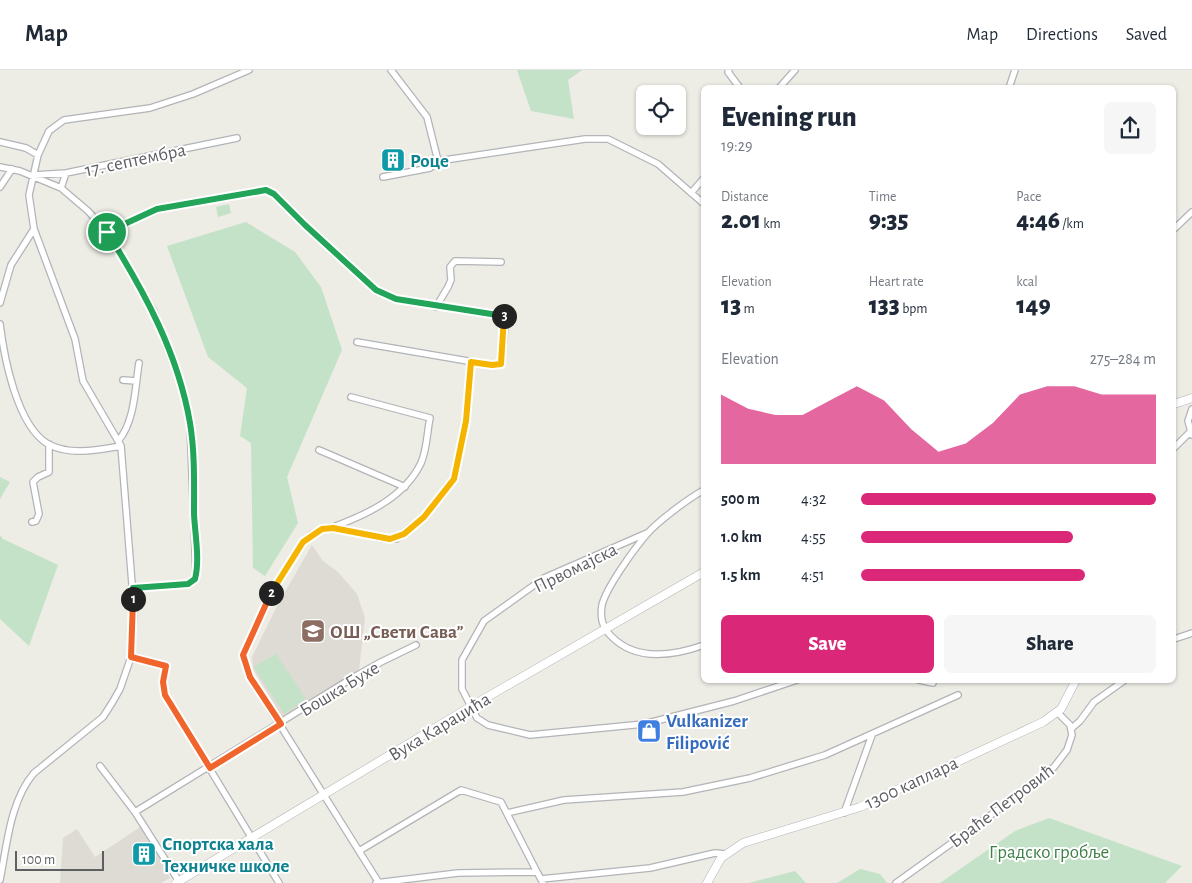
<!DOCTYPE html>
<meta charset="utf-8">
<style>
body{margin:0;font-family:"Alegreya Sans",sans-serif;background:#f6f6f7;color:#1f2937;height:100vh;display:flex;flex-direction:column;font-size:19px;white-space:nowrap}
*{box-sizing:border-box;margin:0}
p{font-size:16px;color:#747a83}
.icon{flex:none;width:28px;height:28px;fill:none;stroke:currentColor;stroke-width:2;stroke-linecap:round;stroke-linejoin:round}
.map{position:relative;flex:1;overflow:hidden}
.panel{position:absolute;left:701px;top:15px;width:475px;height:598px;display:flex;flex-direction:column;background:#fff;border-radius:8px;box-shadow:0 1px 4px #0004}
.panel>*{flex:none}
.controls{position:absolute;left:636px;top:15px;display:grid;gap:10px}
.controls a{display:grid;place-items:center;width:50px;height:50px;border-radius:8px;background:#fff;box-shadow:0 1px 4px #0004;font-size:25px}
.scale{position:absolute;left:15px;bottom:12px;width:89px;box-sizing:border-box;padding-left:5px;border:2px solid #5d5f63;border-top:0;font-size:14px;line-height:18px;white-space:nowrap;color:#5d5f63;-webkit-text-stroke:4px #fff;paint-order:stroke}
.pin{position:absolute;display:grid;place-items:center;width:42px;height:42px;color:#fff;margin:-21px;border:2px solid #fff;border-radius:50%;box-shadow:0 1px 5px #0007}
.km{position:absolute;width:25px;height:25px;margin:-12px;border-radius:50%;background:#222;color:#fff;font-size:14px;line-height:25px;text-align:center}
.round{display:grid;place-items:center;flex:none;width:52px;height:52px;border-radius:8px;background:#f6f6f7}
.headline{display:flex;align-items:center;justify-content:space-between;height:85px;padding:0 20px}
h1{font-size:28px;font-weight:800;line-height:38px}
.figures{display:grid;grid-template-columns:repeat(3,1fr);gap:8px;height:85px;padding:5px 20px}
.figures div{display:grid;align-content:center}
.figures b{font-size:25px;font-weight:800}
.figures small{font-size:14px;font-weight:400}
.figures p{font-size:14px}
.chart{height:140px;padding:10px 20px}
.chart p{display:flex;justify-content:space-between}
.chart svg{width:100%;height:90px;margin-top:5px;fill:#db2777;opacity:.7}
.cta{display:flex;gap:10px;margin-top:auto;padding:10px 20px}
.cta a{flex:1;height:58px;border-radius:8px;background:#db2777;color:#fff;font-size:20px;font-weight:800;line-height:58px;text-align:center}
.cta a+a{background:#f6f6f7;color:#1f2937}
ul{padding:0 20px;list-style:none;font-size:16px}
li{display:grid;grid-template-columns:80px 60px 1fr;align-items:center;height:38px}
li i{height:12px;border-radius:6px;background:#db2777}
header{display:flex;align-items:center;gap:30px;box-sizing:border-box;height:70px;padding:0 25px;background:#fff;border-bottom:1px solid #e0e1e3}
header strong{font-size:24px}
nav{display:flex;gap:28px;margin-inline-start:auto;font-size:18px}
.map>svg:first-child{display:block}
</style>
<header>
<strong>Map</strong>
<nav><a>Map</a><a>Directions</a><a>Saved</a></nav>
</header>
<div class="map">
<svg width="1192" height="813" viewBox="0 0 1192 813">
<rect width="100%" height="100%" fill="#edece5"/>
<!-- education -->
<path fill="#dddbd3" d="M312 475 323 491 338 502 357 524 365 548 359 600 283 648 253 599 252 587 278 534Z
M142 756 170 808 161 813H60L63 768 77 759 95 787Z"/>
<!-- green -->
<path fill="#c4e2c7" d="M517 0H582L568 10 574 49 531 41Z
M229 134 231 143 218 147 216 137Z
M246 152 295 182 321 217 342 280 287 407 298 453 265 506 253 498 251 373 240 366 247 318 208 287 167 176Z
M0 407 10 412 0 429Z
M0 465 3 469 58 495 29 576 0 549Z
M276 584 306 629 284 644 254 597Z
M1049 748 1182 796 1165 813H940L1015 761Z
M860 799 880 804 887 813H837Z
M795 801 806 813H749Z"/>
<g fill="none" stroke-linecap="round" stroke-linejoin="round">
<defs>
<path id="minor" d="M391 0 427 47 438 91
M729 0 728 2 740 18
M779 18 795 0
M1009 18 1015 0
M0 72 26 78 38 85
M438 91 585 69H608L658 94 704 134
M0 97 20 101 61 118 88 141 107 162 153 240 180 311 190 353 196 505 195 509 188 514 133 518
M34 105 66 103 237 68
M383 107 430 98 438 91
M0 117 12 99
M61 118 66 103
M691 123 704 108
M1174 159 1192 142
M107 162 157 139 266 120 274 124 318 168 376 220 396 229 506 246 501 294 491 295 357 272
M0 233 11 195 34 159
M436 237 448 217 451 210 450 197 455 191 501 192
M0 254C4 287 17 356 48 374 70 386 97 380 121 376
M123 310 136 311
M1192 339 1188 351 1192 365
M119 370C135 350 135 318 139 293
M1174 378 1190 362
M319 380 405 417
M704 420C689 428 657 452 647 464 634 479 606 518 602 535 600 548 602 557 611 566 636 592 673 586 704 575
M32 452 36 451 39 444 33 412 38 407 49 402V374
M333 457C366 445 405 427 421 393 427 380 427 362 430 348L351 327
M647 463 544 508 484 551 462 590V619L477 648 488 655 530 665 644 654 734 631 797 610
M1174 569 1192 563
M131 587 166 596 163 612 165 625 279 813
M919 610 933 613
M1072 658 1080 651 1094 632 1125 610
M100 696 135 742 180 813
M135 742 349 610 381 592 416 575
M507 743 564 730 683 722 750 708 825 685 958 625
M844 743 872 665
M359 781 461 720 501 732 537 802
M541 809 650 798 715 783 726 784
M0 810C7 775 10 731 34 703L103 647 112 633 120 619 131 587 134 539 121 376 83 311 75 269 34 159 29 125 38 85 49 61 64 50 150 38 193 24 249 0
M376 813 458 803 537 802 543 813
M379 813 250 607 243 585 270 524 303 472 312 464 322 459 333 457 384 469H396L424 447 454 409 466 351 471 292
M896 813 1013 729 1054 697 1067 680 1072 665 1070 655 1057 642"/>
<path id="tertiary" d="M1174 334 1192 328
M176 813 470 637 704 502
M707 813 721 788 743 773 860 737 1043 652 1061 639 1076 610"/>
</defs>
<!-- minor casing -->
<use href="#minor" stroke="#b2b4b8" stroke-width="8"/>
<!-- tertiary casing -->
<use href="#tertiary" stroke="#b2b4b8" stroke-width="9"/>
<!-- minor -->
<use href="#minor" stroke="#fff" stroke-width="5.5"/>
<!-- tertiary -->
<use href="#tertiary" stroke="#fff" stroke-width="8"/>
</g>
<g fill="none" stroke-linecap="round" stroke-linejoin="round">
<defs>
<path id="split-1" d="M107 162C144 221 178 283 190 353 195 383 194 414 194 444 195 464 200 490 195 509L188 514 133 518V529"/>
<path id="split-2" d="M133 529 131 587 166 596 163 612 165 625 210 698 281 654 250 607 243 585 271 523"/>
<path id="split-3" d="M271 523 303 472 322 459 333 458 390 469 404 464 424 447 454 409 466 351 471 292 492 295 501 294 504 246"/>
<path id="split-4" d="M107 162 157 139 266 120 274 124 305 155 376 220 396 229 504 246"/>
</defs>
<!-- split-1 casing -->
<use href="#split-1" stroke="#fff" stroke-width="10"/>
<!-- split-2 casing -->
<use href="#split-2" stroke="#fff" stroke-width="10"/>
<!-- split-3 casing -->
<use href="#split-3" stroke="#fff" stroke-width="10"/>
<!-- split-4 casing -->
<use href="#split-4" stroke="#fff" stroke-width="10"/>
<!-- split-1 -->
<use href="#split-1" stroke="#22a559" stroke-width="6"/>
<!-- split-2 -->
<use href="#split-2" stroke="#f0652b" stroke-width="6"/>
<!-- split-3 -->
<use href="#split-3" stroke="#f5b400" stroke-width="6"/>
<!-- split-4 -->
<use href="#split-4" stroke="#22a559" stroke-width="6"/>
</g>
<!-- icons -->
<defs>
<symbol id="building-square" viewBox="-11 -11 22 22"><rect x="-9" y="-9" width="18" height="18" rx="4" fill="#0f9aa8" stroke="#fff"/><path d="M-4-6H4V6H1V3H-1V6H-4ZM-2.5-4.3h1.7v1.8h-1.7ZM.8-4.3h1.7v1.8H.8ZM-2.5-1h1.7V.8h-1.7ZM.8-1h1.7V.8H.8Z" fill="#fff"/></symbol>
<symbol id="school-square" viewBox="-11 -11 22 22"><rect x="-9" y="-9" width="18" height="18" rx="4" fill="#8d6e63" stroke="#fff"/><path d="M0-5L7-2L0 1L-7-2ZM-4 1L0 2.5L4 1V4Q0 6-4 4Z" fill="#fff"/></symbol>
<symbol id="shop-square" viewBox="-11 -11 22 22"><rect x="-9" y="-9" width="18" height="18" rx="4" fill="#3f7fe0" stroke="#fff"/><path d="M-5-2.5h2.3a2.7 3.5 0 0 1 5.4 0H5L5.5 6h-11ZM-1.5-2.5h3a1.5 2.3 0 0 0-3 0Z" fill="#fff"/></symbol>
</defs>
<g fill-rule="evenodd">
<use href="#building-square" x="379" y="76" width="28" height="28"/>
<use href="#school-square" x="299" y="547" width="28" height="28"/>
<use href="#shop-square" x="635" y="647" width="28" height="28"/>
<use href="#building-square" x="130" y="770" width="28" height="28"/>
</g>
<g text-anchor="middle" stroke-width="4" stroke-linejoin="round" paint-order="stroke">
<!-- street labels -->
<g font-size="19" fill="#5d5f63" stroke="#fff">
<text transform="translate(135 89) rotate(-12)" y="7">17. септембра</text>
<text transform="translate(575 497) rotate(-26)" y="7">Првомајска</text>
<text transform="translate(339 618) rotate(-31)" y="7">Бошка Бухе</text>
<text transform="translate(439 656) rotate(-31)" y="7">Вука Караџића</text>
<text transform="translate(911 712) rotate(-25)" y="7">1300 каплара</text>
<text transform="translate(1001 735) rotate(-37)" y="7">Браће Петровић</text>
</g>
<!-- culture labels -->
<g font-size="19" font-weight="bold" fill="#0d838f" stroke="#fff" text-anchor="start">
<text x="410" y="97">Роце</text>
<text x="162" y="780">Спортска хала<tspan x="162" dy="22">Техничке школе</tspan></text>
</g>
<!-- education labels -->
<g font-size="19" font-weight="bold" fill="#785e54" stroke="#fff" text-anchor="start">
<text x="330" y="568">ОШ „Свети Сава”</text>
</g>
<!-- shop labels -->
<g font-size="19" font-weight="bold" fill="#366cbe" stroke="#fff" text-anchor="start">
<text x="666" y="657">Vulkanizer<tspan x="666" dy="22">Filipović</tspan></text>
</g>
<!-- park labels -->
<g font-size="19" fill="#3f7f48" stroke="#fff">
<text x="1049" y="788">Градско гробље</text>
</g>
</g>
</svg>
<div class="controls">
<a><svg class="icon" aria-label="locate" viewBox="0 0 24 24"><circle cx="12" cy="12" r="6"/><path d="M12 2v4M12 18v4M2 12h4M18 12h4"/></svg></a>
</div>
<div class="scale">100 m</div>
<div class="pin" style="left:107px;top:162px;background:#1e9e55"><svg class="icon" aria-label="arrive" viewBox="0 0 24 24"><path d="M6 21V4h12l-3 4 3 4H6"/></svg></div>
<b class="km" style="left:133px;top:529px">1</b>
<b class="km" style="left:271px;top:523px">2</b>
<b class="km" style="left:504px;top:246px">3</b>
<section class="panel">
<div class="headline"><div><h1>Evening run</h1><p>19:29</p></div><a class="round"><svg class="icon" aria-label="share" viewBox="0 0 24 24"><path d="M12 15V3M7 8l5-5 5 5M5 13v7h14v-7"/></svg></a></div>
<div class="figures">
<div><p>Distance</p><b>2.01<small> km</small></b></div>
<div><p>Time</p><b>9:35</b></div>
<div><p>Pace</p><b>4:46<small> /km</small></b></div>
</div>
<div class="figures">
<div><p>Elevation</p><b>13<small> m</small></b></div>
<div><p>Heart rate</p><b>133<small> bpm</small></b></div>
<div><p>kcal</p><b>149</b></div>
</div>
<div class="chart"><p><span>Elevation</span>275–284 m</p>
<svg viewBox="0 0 160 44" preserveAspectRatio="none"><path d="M0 44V10L10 17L20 20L30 20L40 13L50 6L60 13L70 27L80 38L90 34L100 24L110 10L120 6L130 6L140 10L150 10L160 10V44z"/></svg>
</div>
<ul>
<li><b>500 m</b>4:32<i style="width:100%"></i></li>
<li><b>1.0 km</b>4:55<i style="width:72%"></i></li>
<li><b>1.5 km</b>4:51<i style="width:76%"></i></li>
</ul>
<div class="cta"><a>Save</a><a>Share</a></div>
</section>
</div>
